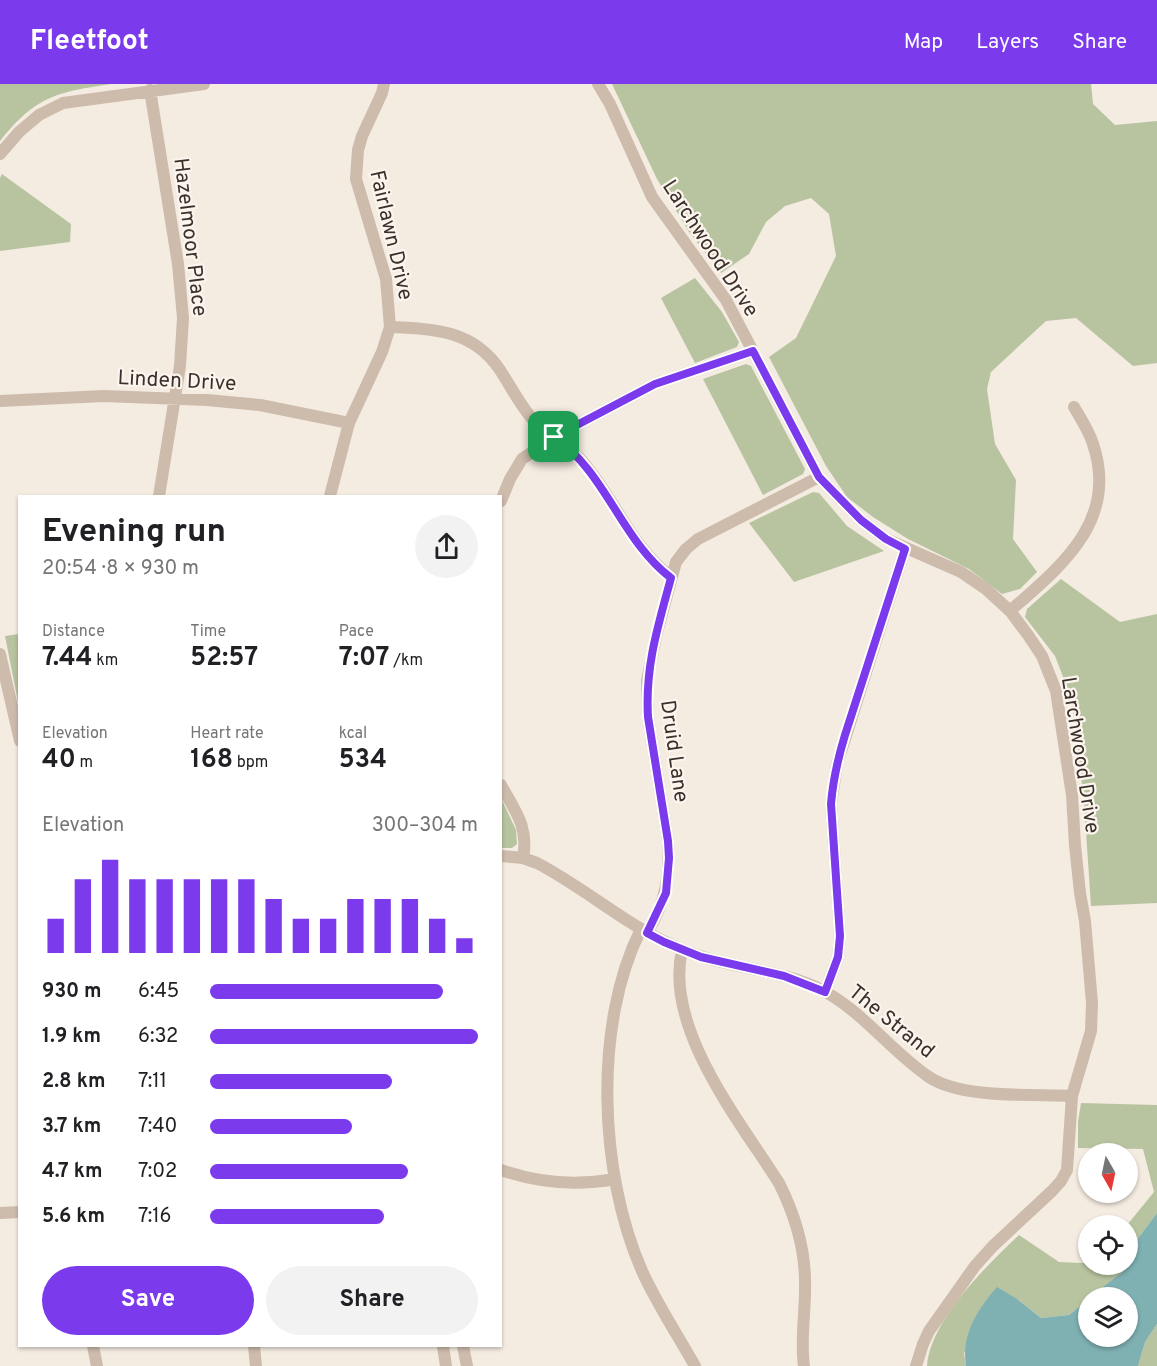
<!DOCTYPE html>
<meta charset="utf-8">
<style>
body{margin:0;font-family:Overpass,sans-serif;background:#f2f2f2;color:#202124;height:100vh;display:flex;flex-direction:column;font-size:22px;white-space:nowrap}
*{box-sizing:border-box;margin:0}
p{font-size:20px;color:#757577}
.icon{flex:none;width:33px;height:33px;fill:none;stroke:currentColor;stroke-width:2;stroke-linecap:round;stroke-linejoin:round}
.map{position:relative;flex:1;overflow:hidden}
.side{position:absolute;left:18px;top:411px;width:484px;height:852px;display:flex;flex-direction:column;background:#fff;border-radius:0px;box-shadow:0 2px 4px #0004}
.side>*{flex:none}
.needle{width:39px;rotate:171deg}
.controls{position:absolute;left:1078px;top:1059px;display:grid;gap:12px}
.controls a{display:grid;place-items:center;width:60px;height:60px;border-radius:50%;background:#fff;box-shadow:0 2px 4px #0004;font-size:30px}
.pin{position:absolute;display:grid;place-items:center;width:51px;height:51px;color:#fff;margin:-26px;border-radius:12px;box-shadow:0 3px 9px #0006}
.round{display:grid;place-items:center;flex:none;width:63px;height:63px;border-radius:32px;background:#f2f2f2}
.overview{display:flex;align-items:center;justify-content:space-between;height:102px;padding:0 24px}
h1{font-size:33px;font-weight:700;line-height:45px}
.metrics{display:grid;grid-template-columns:repeat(3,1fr);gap:9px;height:102px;padding:6px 24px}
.metrics div{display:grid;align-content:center}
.metrics b{font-size:26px;font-weight:700}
.metrics small{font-size:16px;font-weight:400}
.metrics p{font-size:16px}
.chart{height:168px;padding:12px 24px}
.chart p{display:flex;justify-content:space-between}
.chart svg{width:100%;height:108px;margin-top:6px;stroke:#7c3aed;stroke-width:6}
.action{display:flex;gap:12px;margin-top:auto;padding:12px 24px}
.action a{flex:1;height:69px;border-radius:36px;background:#7c3aed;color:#fff;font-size:24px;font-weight:700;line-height:69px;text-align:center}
.action a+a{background:#f2f2f2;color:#202124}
ul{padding:0 24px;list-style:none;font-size:20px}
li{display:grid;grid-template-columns:96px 72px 1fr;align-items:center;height:45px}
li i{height:15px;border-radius:8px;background:#7c3aed}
header{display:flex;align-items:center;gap:36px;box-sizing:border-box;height:84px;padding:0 30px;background:#7c3aed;color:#fff}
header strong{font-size:28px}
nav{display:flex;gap:33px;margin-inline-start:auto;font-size:21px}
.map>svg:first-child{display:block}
</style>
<header>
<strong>Fleetfoot</strong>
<nav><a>Map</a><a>Layers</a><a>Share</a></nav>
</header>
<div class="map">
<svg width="1157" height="1282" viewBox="0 0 1157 1282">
<rect width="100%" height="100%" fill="#f4ebe1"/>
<!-- green -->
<path fill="#b8c4a0" d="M0 0H111C57 8 36 12 0 57Z
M612 0H1091L1093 20 1115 41 1157 37V279L1133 282 1076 234 1046 237 991 288 987 305 995 360 1016 396 1013 455 1037 488 1020 505 1002 510 969 485 908 455 873 433 847 413 826 382 769 273 796 254 836 172 829 130 811 114 785 122 766 138 749 170 721 189 689 148 657 95Z
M2 90 71 140 70 158 0 167V94Z
M695 194 722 228 739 258 737 263 695 279 661 214Z
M746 280 751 282 805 385 803 390 763 411 703 295Z
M813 408 819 409 847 442 884 467 794 498 749 439Z
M1061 495 1120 538 1157 530V819L1091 822 1084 718 1075 639 1069 608 1055 572 1025 533 1027 525Z
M19 550H20L19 623 5 552Z
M501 714 516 746 517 760 512 764H501Z
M1081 1019 1157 1021V1129L1139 1153 1128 1180 1127 1141 1154 1108 1143 1065 1078 1064V1038Z
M1019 1151 1059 1178 1128 1181 1125 1186 1069 1231 1041 1234 1017 1215 964 1269 966 1282H927C930 1237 987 1181 1019 1151Z
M1157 1240V1282H1138L1145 1258Z"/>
<!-- water -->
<path fill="#7fb0b2" d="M1157 1129V1240L1145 1258 1138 1282H966C961 1251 977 1226 997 1203L1017 1215 1041 1234 1069 1231 1089 1215V1252H1128V1214L1090 1213 1125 1186 1139 1153Z"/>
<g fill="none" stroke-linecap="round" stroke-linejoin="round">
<!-- minor -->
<path stroke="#cdbbac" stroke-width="12" d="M598 0 610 20 652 113 726 216 819 393 861 436 886 455 961 488 986 505 1010 527 1028 551 1042 572 1056 607 1072 711 1075 761 1080 809 1085 837 1092 919 1091 947 1072 1012 1067 1086 1061 1097 1052 1107 993 1162 975 1182 929 1247 923 1260 916 1282
M150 6 178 180 183 234 180 282 159 412
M0 70 19 48 39 31 63 19 204 0
M390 243C435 245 473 246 500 286 511 303 520 321 533 336 546 353 568 361 582 377 615 415 631 463 671 493
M0 317 104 312 207 316 260 321 349 339
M330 412 349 339 382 268 390 243 386 195 356 95 358 66 362 52 382 9 384 0
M501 417 510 395 522 375 554 353 655 300 753 267
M1010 527C1061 482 1119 437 1093 360 1089 347 1081 335 1074 323
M0 570 20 657
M501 701C515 727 529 743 523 774
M501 772 523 774 537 779C587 805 629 844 681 865 727 885 780 884 824 907 864 929 892 968 929 993 962 1015 1032 1010 1072 1012
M641 845C593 941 599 1089 642 1187 657 1220 677 1250 695 1282
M647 849C666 817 670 793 668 757L648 633 647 597 656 552 676 478 686 465 698 455 819 393
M682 866C664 944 739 1036 779 1099 794 1129 805 1165 805 1198 806 1226 800 1254 804 1282
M825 908 838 873 840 852 831 720 837 680 905 465
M501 1086C538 1099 576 1102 615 1095
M0 1129 20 1128
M93 1262 97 1282
M254 1262 256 1282
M443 1262 446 1282
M463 1262 467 1282"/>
</g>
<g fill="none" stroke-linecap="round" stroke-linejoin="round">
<defs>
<path id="route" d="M753 267 819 393 861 436 886 455 905 465 845 651C838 674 833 696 831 720L840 852 838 873 825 908 784 892 701 873 664 858 647 849 666 809 669 774 668 757 648 633C645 582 658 542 671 494 621 456 606 388 554 353L655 300Z"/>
</defs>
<!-- route casing -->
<use href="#route" stroke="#fff" stroke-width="12"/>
<!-- route -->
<use href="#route" stroke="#7c3aed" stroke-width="8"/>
</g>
<g text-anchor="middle" stroke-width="4.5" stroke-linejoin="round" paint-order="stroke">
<!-- street labels -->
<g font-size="21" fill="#3b302b" stroke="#fbf5ee">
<text transform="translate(392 151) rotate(77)" y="7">Fairlawn Drive</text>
<text transform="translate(191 153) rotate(83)" y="7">Hazelmoor Place</text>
<text transform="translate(711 164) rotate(57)" y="7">Larchwood Drive</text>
<text transform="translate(177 296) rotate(3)" y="7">Linden Drive</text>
<text transform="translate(675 667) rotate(82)" y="7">Druid Lane</text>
<text transform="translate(1081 671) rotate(81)" y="7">Larchwood Drive</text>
<text transform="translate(892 937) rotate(39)" y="7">The Strand</text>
</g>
</g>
</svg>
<div class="controls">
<a><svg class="needle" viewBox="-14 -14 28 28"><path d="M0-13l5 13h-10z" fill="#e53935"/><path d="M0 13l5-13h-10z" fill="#757577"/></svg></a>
<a><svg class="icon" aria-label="locate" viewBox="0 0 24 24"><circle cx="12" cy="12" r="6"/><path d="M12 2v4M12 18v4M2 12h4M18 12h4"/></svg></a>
<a><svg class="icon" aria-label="layers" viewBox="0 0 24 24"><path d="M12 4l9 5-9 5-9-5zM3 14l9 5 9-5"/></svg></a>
</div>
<div class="pin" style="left:554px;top:353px;background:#1e9e55"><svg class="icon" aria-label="arrive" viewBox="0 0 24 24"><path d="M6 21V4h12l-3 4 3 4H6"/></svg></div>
<section class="side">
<div class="overview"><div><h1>Evening run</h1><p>20:54 · 8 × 930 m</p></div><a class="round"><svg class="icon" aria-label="share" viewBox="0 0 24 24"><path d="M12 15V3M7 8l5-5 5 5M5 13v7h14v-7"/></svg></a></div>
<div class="metrics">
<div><p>Distance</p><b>7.44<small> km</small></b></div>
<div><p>Time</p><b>52:57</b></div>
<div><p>Pace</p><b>7:07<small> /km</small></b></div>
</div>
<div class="metrics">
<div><p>Elevation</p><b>40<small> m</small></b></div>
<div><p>Heart rate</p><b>168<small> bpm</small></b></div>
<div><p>kcal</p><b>534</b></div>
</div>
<div class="chart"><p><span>Elevation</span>300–304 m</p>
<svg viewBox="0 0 160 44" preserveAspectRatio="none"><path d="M5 44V30M15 44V14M25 44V6M35 44V14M45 44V14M55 44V14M65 44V14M75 44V14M85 44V22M95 44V30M105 44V30M115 44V22M125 44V22M135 44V22M145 44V30M155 44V38"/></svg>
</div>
<ul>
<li><b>930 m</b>6:45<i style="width:87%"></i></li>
<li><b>1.9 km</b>6:32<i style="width:100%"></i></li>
<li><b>2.8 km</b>7:11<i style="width:68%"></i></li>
<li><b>3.7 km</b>7:40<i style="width:53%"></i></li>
<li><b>4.7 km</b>7:02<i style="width:74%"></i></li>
<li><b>5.6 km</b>7:16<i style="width:65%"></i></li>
</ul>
<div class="action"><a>Save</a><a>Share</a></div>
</section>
</div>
